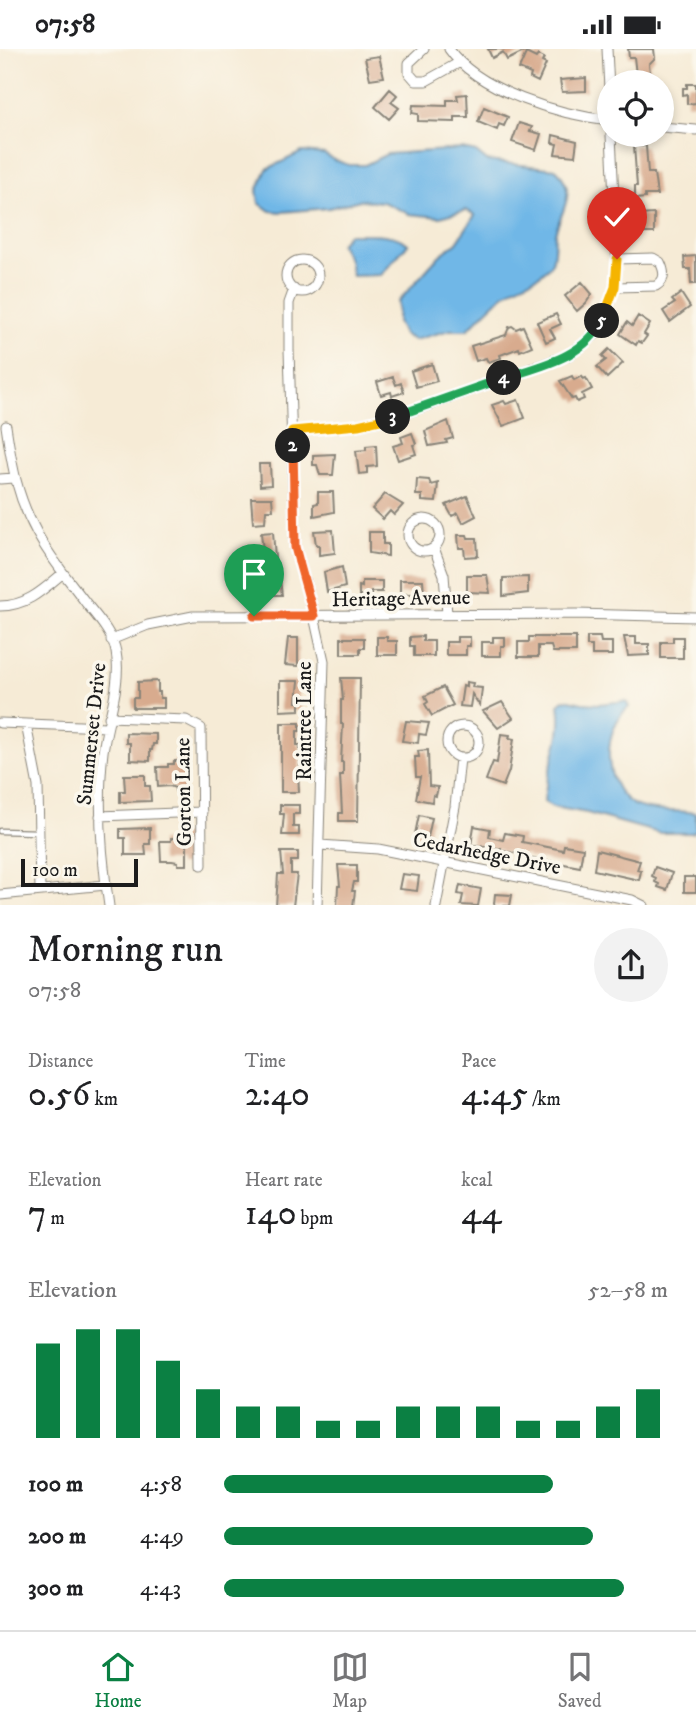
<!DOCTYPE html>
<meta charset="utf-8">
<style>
body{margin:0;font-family:"IM FELL DW Pica",serif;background:#f2f2f2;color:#202124;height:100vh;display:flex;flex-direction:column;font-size:26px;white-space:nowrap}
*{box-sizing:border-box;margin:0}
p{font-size:23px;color:#757577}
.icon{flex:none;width:38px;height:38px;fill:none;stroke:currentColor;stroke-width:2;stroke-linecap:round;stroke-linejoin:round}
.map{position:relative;height:856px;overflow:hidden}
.drawer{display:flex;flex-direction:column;background:#fff;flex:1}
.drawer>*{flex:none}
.controls{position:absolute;left:597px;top:21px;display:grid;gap:14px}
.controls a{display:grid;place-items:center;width:77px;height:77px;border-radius:50%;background:#fff;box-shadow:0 4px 10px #0003;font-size:35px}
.scale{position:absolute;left:21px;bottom:18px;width:117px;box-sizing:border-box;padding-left:7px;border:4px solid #1c1c1c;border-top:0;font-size:19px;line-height:24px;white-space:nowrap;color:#1c1c1c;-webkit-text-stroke:5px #fbf7ec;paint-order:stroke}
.pin{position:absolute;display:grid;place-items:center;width:60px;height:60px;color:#fff;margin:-72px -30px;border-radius:50% 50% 50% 0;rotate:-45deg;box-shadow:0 0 7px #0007}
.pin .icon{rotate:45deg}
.km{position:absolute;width:35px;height:35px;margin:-18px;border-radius:50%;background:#222;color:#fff;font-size:19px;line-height:35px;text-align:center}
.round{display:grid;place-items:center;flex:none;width:74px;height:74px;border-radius:37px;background:#f2f2f2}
.summary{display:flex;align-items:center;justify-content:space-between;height:119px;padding:0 28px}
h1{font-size:38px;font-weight:600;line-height:52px}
.metrics{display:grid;grid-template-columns:repeat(3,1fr);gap:10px;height:119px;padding:7px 28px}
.metrics div{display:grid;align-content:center}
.metrics b{font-size:35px;font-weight:600}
.metrics small{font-size:19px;font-weight:400}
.metrics p{font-size:19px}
.chart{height:196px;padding:14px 28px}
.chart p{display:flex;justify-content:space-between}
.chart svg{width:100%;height:126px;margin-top:7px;stroke:#0b8043;stroke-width:6}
ul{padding:0 28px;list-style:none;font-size:23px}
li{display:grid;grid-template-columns:112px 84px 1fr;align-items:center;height:52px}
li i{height:18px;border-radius:9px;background:#0b8043}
.status{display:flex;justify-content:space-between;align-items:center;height:49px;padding:0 35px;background:#fff;direction:ltr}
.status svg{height:19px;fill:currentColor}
.dock{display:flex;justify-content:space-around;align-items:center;height:98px;border-top:2px solid #e0e0e0;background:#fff;font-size:19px;color:#757577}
.dock a{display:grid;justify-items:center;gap:4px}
.dock .active{color:#0b8043}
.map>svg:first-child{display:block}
</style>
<div class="status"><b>07:58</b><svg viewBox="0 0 49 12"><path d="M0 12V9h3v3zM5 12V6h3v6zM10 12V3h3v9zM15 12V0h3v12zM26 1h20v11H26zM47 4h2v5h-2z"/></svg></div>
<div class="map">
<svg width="696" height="857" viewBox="0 0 696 857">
<rect width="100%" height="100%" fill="#fbf7ec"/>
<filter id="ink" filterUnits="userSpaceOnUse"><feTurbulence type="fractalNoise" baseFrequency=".0143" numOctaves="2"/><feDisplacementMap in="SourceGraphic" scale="14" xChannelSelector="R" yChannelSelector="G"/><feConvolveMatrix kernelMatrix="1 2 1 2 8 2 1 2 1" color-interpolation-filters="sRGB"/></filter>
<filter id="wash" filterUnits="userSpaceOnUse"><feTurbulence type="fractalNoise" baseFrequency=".00686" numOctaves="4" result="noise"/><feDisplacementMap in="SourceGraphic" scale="28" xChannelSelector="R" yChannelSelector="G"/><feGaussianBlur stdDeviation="1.57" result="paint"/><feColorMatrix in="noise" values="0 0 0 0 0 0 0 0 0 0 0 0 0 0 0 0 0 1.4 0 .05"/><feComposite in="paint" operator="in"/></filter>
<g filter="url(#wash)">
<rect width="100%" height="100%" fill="#f6ebd6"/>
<!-- water -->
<path fill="#70b7e7" stroke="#466a82" stroke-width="2" d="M462 100 476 103 487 112 556 120C579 145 561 160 555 185 554 194 555 205 552 213 543 229 525 232 512 240 495 251 481 268 467 281H450L414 291 404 286 397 273 398 253 439 207 457 193 475 166 466 161 440 168 409 165 383 153 360 151 329 159 282 163 270 162 259 154 257 142 267 120 302 103 324 105 334 111 349 116H365L387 105Z
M348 185C365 185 396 183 408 195L381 226 352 227 349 211 340 195Z
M565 650 582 654 599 655 626 652 629 658C602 679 602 735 631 754 645 764 679 761 696 764V781L692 784H659L587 764 553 758 544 753C546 715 565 694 559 655Z"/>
<g id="blocks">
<!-- building -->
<path fill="#d8ab8e" d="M488 0H530L507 11 503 3 492 9Z
M628 0H654L655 9 649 15 651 33H631V26H636L634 8H629Z
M526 4 536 9 538 6 544 9 542 13 546 15 538 33 530 29 531 25 519 20Z
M379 7 384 28 370 30 365 9Z
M586 29V42L562 43 560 31Z
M687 35H696V54L687 55V45L683 46V39H687Z
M390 40 397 46 391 53 399 59 389 70 375 58Z
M467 45 468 68H455V73L418 72V65L412 64 413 56 447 57V51H458L457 46Z
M484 58 508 68 504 77 499 75 497 81 478 73Z
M519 74 532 78 530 82 541 85 536 101 512 93Z
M553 86 577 92 575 107 555 105 557 95 552 94Z
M634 97H646L648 124H654L657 146H645V149L635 150V137H637Z
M654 165V184H636L638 166Z
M696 207V235H691L690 220H685L684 208Z
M582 233 592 245 586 254 577 262 565 247Z
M681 244 690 258 670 273 663 262 675 254 672 251Z
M556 265 561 275 550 280 555 289 546 293 537 273Z
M638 267 650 275 644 285 647 287 642 294 638 292 636 296 620 285 627 273 632 277Z
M512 277 516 280 523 277 532 297 520 302 519 299 500 306 501 309 488 313 486 309 476 312 471 297 506 286 509 278Z
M609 300 623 314 607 329 597 318 606 311 602 307Z
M432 315 437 332 416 338 411 322Z
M572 327 574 331 582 327 583 330 586 329 592 340 582 345 584 350 577 353 575 349 572 350 560 332Z
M393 328 396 336 401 334 404 343 392 347 391 343 381 346 377 333Z
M518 351 525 369 503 377 492 356 504 352 506 355Z
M448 372 453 389 446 391 447 394 429 397 425 382Z
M412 384 416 395 413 396 416 405 398 411 393 397 403 394 401 388Z
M376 396 377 417 367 418V424L359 425 356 402 366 401V397Z
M335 405 333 426H320L317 416H313V406Z
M259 415H270L271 436 260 437Z
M417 430 429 431 431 436 438 434 436 453 422 452V446H416Z
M318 443H333L334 463 314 467V455L318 454Z
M385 445 403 456 394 466 390 462 383 470 372 460Z
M467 447 476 467 463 474 458 464 452 467 446 456Z
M251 449H272L273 461H266L265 473 253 474Z
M333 481 335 504 319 506V496H316L314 482Z
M273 483 275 509 264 510 261 484Z
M369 483H383V495H388V507L369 504Z
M458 486H467L468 489H477L478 507 465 508 464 499H459Z
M342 518 345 538 327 543 324 523Z
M264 523H279L282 546H265Z
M467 526H487L490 544 467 543Z
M528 528V544L503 547V529Z
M400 531H423L424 545H400Z
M362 532H382V543H371V547H359V537L362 538Z
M423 587V592H434V607H414V597H410V588Z
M377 588H387V592H397V606H377Z
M457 588H470V597H466V606H446V593H457Z
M493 588H505V597H501V607H482V593H493Z
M529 588H576V603H553L551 597H538V608H518V593H529Z
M587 588H600L601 593H612V606H592V597H587Z
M624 588H636V595H649V606L628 607Z
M673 588H683V609H661V593H673Z
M288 589H298V617L285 616Z
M341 589H364V599H360V605H341Z
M341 629H360L358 772H339V764H342L340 726H343V713H341L343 675H341V651H343Z
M158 632V643H160V649H164V659H133V649H138V633Z
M280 632H299L297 653H300V661L280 662Z
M466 633 473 634 472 638 482 639 480 657 472 645 470 658 460 657 463 637 466 638Z
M443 638 453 656 432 667 425 655 428 653 425 647Z
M502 653 513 669 498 679 483 662Z
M406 672 429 674 426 686 419 685 418 694 402 692Z
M281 674H300V682H297V696H300V722H298L299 743H281Z
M126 684 156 685V695H153L152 701H150V712L130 711V694H126Z
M501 685 510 686 509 689 514 690 509 722 503 737 486 731 493 713 497 714Z
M428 701 429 737 438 738 436 747 433 746 432 753 416 750 420 728H416L415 708H419L418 702Z
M174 712H184L185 742H175V739L170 737 158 738 157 718H168V715H174Z
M124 726H145V737H150L151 752 120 753V742H125Z
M280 756H299V765H293V778H299V786H282L284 765H280Z
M419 766 432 769 428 788 415 785Z
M474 777 490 780 489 788 503 791 505 784 523 787 522 793 563 801 564 796 583 799 580 818 527 808 528 806 501 802V800L471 796Z
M150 779V795H145L146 806H125V789H120V780Z
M177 786H187V816H178V813L172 812H161L160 792H171V789H177Z
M597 801 640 812 637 821 641 822 639 831 594 821Z
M281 803H298V812H291V825H297L293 857H276L278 825H283Z
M338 816H357V833H354L352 842H355L353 857H337L338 837H340Z
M655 818 672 824 667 841 658 838 659 835 655 833 656 829 652 827Z
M402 825 419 827 417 842 399 840Z
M684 828H696V843H684Z
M460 836 481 840 478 857 461 856 463 846 458 845Z
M495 845 512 846 510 857H496L494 855Z"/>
</g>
</g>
<g filter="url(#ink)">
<use href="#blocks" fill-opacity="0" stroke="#898479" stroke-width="2"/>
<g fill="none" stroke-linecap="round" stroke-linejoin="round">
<defs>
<path id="lane" d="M0 782 38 783"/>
<path id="street" d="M424 0 409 14V24L416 32H426L460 13
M449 0C478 42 560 66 609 71
M607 0 609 40
M662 78 696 81
M286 227a16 16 0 1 1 32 0a16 16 0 1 1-32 0Z
M615 238 656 237C666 231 665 223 660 213L653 209 617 210
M294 240 289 254V300L295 498 314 567 324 612 317 857
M6 377C12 417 17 448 37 484 50 509 69 531 86 554 97 568 113 585 116 603 122 635 107 671 103 703 97 755 101 805 109 857
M292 382 358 376 395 368 569 306 596 285 615 238 617 212 611 86
M0 430 14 429
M408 486a16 16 0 1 1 32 0a16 16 0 1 1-32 0Z
M434 499 444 526 447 565
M0 557C27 557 44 540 63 524
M111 591 148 576 193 567 576 565 696 568
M109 668 186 671 201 679 202 816
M0 674 107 678
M26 675 38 737 40 842
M447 693a16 16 0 1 1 32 0a16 16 0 1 1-32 0Z
M100 767 202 763
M320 796 378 800 632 851 644 857
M0 846 106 836
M436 857 455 758 460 709"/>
</defs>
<!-- lane casing -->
<use href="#lane" stroke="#898479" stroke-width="7"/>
<!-- street casing -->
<use href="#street" stroke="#898479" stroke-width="11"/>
<!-- lane -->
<use href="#lane" stroke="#fff" stroke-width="4.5"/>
<!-- street -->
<use href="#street" stroke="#fff" stroke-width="9"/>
</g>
</g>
<g fill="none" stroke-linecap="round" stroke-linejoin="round" filter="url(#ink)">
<defs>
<path id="split-1" d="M254 567H314L299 513"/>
<path id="split-2" d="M293 397 295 498 299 513"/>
<path id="split-3" d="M293 397 292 382 358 376 393 368"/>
<path id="split-4" d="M393 368 504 329"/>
<path id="split-5" d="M504 329C539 317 584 309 602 272"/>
<path id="split-6" d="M602 272 615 238 617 210"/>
</defs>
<!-- split-1 casing -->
<use href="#split-1" stroke="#fff" stroke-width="14"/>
<!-- split-2 casing -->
<use href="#split-2" stroke="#fff" stroke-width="14"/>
<!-- split-3 casing -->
<use href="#split-3" stroke="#fff" stroke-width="14"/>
<!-- split-4 casing -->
<use href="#split-4" stroke="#fff" stroke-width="14"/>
<!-- split-5 casing -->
<use href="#split-5" stroke="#fff" stroke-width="14"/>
<!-- split-6 casing -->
<use href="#split-6" stroke="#fff" stroke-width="14"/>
<!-- split-1 -->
<use href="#split-1" stroke="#f0652b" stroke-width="9"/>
<!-- split-2 -->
<use href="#split-2" stroke="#f0652b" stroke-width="9"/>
<!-- split-3 -->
<use href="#split-3" stroke="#f5b400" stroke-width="9"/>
<!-- split-4 -->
<use href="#split-4" stroke="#22a559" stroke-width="9"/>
<!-- split-5 -->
<use href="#split-5" stroke="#22a559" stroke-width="9"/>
<!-- split-6 -->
<use href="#split-6" stroke="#f5b400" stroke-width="9"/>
</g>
<g text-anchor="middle" stroke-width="7" stroke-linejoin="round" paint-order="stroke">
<!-- street labels -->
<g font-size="21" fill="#1c1c1c" stroke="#fbf7ec">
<text transform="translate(401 549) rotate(-1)" y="7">Heritage Avenue</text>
<text transform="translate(304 672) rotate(-90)" y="7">Raintree Lane</text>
<text transform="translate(91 685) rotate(-84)" y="7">Summerset Drive</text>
<text transform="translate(183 743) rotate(-91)" y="7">Gorton Lane</text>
<text transform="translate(487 804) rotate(11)" y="7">Cedarhedge Drive</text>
</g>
</g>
</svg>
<div class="controls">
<a><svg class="icon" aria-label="locate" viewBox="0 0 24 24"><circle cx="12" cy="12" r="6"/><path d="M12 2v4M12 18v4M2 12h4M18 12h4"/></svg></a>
</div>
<div class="scale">100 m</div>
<div class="pin" style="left:254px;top:567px;background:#1e9e55"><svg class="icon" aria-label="arrive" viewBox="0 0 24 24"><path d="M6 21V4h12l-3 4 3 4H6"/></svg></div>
<div class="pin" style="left:617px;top:210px;background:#d93025"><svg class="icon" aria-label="check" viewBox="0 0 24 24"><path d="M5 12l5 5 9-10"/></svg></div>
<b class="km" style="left:293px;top:397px">2</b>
<b class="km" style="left:393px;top:368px">3</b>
<b class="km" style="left:504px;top:329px">4</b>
<b class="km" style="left:602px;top:272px">5</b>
</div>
<section class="drawer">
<div class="summary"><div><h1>Morning run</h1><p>07:58</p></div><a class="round"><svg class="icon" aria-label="share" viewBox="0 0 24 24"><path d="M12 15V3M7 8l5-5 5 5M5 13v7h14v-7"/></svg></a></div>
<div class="metrics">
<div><p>Distance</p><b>0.56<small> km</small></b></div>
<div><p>Time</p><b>2:40</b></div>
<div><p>Pace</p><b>4:45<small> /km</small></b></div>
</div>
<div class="metrics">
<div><p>Elevation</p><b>7<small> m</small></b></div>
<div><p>Heart rate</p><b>140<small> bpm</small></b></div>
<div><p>kcal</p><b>44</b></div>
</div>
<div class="chart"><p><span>Elevation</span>52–58 m</p>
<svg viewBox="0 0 160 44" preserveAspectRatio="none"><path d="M5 44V11M15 44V6M25 44V6M35 44V17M45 44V27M55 44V33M65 44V33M75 44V38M85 44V38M95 44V33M105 44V33M115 44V33M125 44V38M135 44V38M145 44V33M155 44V27"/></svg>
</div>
<ul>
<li><b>100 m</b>4:58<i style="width:74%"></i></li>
<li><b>200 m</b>4:49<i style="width:83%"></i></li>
<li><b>300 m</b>4:43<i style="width:90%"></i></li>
</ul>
</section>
<nav class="dock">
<a class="active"><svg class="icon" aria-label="home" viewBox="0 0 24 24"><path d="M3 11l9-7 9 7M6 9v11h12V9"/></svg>Home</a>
<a><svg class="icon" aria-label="map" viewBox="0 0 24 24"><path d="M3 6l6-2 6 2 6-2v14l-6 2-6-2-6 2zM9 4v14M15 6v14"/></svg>Map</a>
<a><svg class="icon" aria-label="saved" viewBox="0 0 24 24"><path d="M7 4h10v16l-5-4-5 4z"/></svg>Saved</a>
</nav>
